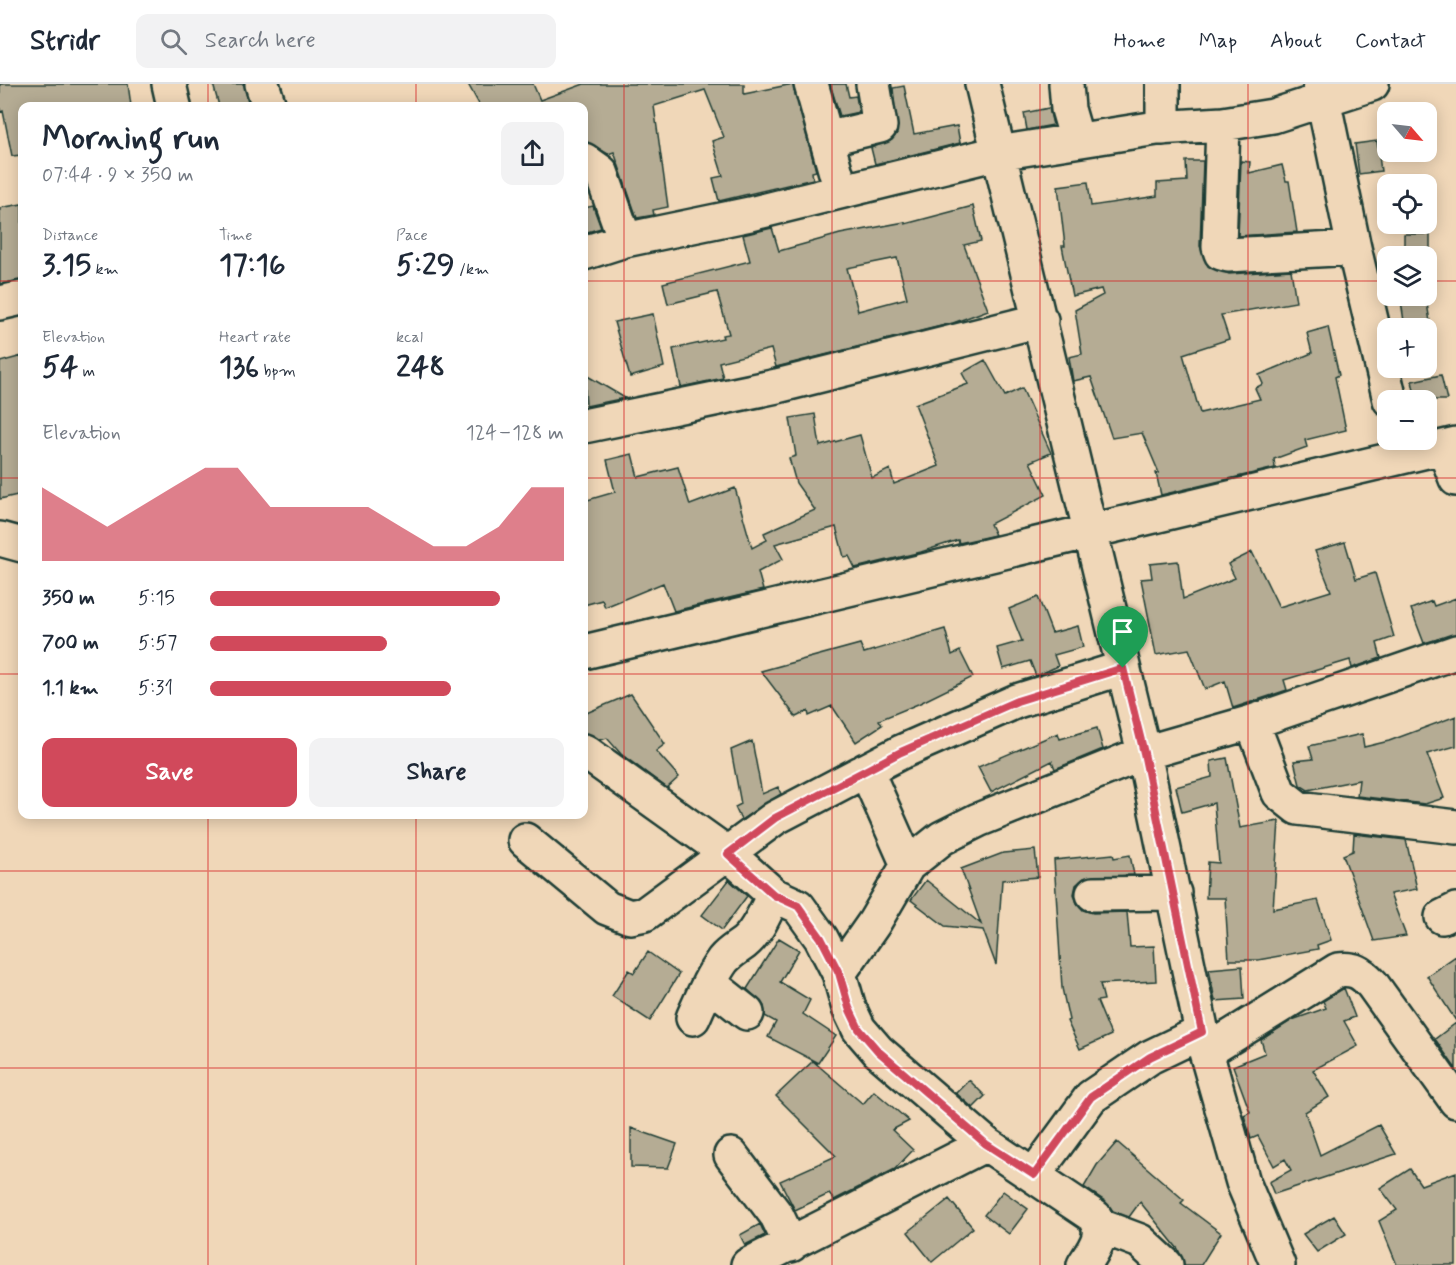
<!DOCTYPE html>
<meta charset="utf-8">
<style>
body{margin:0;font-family:Mynerve,sans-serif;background:#f2f2f3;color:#1f2937;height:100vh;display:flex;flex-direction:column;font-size:22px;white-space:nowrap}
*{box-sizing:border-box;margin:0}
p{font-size:20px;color:#747a83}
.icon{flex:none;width:33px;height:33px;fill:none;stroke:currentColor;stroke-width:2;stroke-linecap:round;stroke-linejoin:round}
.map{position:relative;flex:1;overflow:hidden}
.drawer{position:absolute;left:18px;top:18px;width:570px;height:717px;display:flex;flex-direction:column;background:#fff;border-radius:12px;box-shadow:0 3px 15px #0003}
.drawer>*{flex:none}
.needle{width:39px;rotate:118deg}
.tools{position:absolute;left:1377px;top:18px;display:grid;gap:12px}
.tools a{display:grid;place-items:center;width:60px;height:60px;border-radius:12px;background:#fff;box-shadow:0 3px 15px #0003;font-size:30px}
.pin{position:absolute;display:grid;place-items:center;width:51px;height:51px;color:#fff;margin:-62px -26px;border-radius:50% 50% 50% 0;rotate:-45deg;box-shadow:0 0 6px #0007}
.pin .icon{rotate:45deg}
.round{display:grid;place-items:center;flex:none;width:63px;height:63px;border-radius:12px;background:#f2f2f3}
.head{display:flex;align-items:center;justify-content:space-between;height:102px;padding:0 24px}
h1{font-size:33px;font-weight:700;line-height:45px}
.figures{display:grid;grid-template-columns:repeat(3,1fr);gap:9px;height:102px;padding:6px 24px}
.figures div{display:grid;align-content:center}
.figures b{font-size:30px;font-weight:700}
.figures small{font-size:16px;font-weight:400}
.figures p{font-size:16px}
.chart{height:168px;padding:12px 24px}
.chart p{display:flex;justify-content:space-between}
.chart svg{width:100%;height:108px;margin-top:6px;fill:#d1495b;opacity:.7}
.primary-button{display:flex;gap:12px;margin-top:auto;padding:12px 24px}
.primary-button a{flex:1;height:69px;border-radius:12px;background:#d1495b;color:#fff;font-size:24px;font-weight:700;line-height:69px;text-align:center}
.primary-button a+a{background:#f2f2f3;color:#1f2937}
ul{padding:0 24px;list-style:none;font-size:20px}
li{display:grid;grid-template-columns:96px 72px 1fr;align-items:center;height:45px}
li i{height:15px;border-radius:8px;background:#d1495b}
header{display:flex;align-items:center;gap:36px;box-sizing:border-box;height:84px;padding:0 30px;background:#fff;border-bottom:2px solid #e0e1e3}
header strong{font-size:28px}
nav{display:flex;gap:33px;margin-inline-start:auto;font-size:21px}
.search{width:420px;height:54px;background:#f2f2f3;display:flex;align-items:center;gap:15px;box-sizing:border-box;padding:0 21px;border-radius:12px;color:#747a83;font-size:22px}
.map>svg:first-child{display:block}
</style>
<header>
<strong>Stridr</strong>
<div class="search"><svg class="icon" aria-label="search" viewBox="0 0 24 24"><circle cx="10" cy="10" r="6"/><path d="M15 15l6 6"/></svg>Search here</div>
<nav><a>Home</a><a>Map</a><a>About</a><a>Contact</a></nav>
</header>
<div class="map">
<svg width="1456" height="1181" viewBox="0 0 1456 1181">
<rect width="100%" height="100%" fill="#f0d7b8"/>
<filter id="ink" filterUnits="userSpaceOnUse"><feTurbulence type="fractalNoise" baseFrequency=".0167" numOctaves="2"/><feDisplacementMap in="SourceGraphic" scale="12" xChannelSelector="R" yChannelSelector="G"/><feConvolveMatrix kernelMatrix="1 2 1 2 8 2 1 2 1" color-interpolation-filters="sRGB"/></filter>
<g filter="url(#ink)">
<!-- building -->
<path fill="#b5ac94" stroke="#1f3d34" stroke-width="1.5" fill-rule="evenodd" d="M0 0H128L131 22H22V71L12 72 3 27 0 28Z
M213 0H244L249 22H219Z
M468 0H533L540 16 584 0H744V10L793 0 816 87 812 88 813 95 719 117 713 94 723 92 712 57 724 53 705 6 654 22 668 123 653 126 654 131 637 134 614 68 608 70 585 57 584 22H480Z
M830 0H846L849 13 856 12 859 28 840 32Z
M904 2 914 50 957 42 960 59 875 80 871 64 892 56 897 49 893 4Z
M1049 24 1053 41 1027 46 1024 29Z
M1377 57 1381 87 1359 90 1355 60Z
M1186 77H1203L1200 162 1208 182 1229 190 1291 186 1296 218 1221 231 1229 255 1183 270 1200 329 1260 315 1255 304 1263 300 1259 291 1312 269 1307 249 1328 243 1339 291 1335 293 1346 346 1305 356 1307 363 1274 375 1275 384 1161 411 1156 389H1159L1142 349 1112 354 1091 293 1073 297 1069 273 1082 270 1075 226 1103 211 1101 205 1072 212 1062 162H1065L1058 102 1088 98 1091 122 1157 112V99L1187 97Z
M1241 77 1250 78 1249 89 1282 81 1286 97H1289L1297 148 1238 152Z
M22 120V196L0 200V124Z
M593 122 601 144 584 149V124Z
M973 122 981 157 964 161 988 226 953 239 776 283 771 265 719 278 723 294 681 303 673 265 723 254 722 251 729 250 717 208 668 220 663 199 750 177 743 151 772 144 779 167 840 150 905 138V140ZM897 174 907 214 858 227 847 184Z
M1404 150H1430V172H1404Z
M1426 213 1431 244H1405L1401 217Z
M653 230 664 283 630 293 614 238Z
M22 272V410L0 415V278Z
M985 276 1005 312 1022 304 1051 369 1030 378 1046 411 990 440 995 451 959 459 958 456 921 468 855 484 849 472 844 473 836 443 775 460 783 475 758 488 763 506 674 527 663 499 605 523 602 516 584 521V417L615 408 607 376 632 370 638 393 678 383 690 421 735 404 752 464 767 456 764 449 815 426 796 399 789 374 796 372 790 334 815 330 820 362 860 351 872 394 890 385 894 400 939 382 915 320 968 300 962 289Z
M584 290 625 314 586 322Z
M1441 291 1447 316H1416L1412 297Z
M1345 458 1356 495 1375 489 1394 553 1377 559 1381 574 1352 584 1350 576 1284 596 1287 606 1233 624 1225 597 1205 605 1189 565 1156 571 1141 495 1152 494 1150 480 1178 477 1183 515 1235 494 1228 480 1252 468 1279 523 1331 507 1315 467Z
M1038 513 1052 549 1078 542 1083 563 1054 571 1058 582 1036 592 1030 577 1003 585 997 564 1022 557 1009 525Z
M1456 514V550L1424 559 1411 525 1432 517 1434 522Z
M945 545 952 571 960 567 973 593 918 620 879 636 882 641 856 658 832 622 809 632 808 627 796 633 761 587 860 560 864 569Z
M631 610 665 660 656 667 679 693 667 704 621 670 607 654 601 656 584 649V630Z
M1456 632V662L1427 670 1444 714 1425 720 1357 712 1359 696 1308 706 1300 701 1294 677 1313 675 1309 662 1362 650 1364 663 1389 657Z
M1097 644 1103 665 1055 685 1052 677 991 708 978 683 1058 649 1060 655Z
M752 657 762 710 778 703 781 710 741 736 735 723 741 720 731 666Z
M1227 674 1240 744 1279 737 1273 825 1318 816 1331 856 1317 861 1318 865 1258 876H1229L1225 814H1206L1208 778 1219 779 1214 719 1182 728 1176 703 1212 693 1211 677Z
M1354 750 1406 756 1417 805 1390 810 1406 852 1374 857 1343 771 1353 767Z
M1035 766 1038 793 1002 796 996 881 983 846 945 842 911 816 926 796 981 840 961 785 1003 769Z
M1113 770 1114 774 1130 771 1134 791 1084 794 1076 801 1074 810 1077 819 1083 826 1093 829 1127 828 1130 863 1154 862 1156 897 1100 900 1104 916 1097 917 1111 951 1080 965 1067 937 1069 936 1062 904 1054 776Z
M729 796 747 812 722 846 702 831Z
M779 854 799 866 780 898 810 916 803 930 836 952 818 979 768 953 776 938 765 932 764 922 747 905Z
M648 868 679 890 650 937 612 912 629 886 634 889Z
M1456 872V937L1427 892Z
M1242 882 1244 915 1215 917 1209 885Z
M1344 904 1355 933 1344 937 1358 962 1313 986 1329 1013 1305 1028 1320 1071 1379 1041 1396 1070 1274 1110 1269 1098 1291 1086 1285 1075 1274 1082 1258 1052 1251 1055 1244 1031 1250 1028 1233 982 1265 969 1261 956 1292 936 1326 924 1323 917Z
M1456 939V985L1435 955Z
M813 977 863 1020 874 1007 909 1037 892 1046 913 1066 895 1085 834 1116 829 1110 795 1126 780 1097 836 1072 776 1012Z
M969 996 985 1012 973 1024 956 1009Z
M631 1044 677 1060 668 1084 631 1083Z
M1117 1058 1184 1116 1181 1119 1221 1149 1201 1181H1184L1178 1165 1140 1118 1129 1133 1113 1127 1105 1117 1084 1103 1097 1081Z
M1410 1085 1421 1101 1456 1088V1181H1397L1379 1137 1397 1126 1380 1104Z
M1003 1107 1028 1125 1009 1150 984 1131Z
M949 1115 973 1144 932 1178 908 1148Z
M1334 1132 1346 1150 1317 1168 1303 1150Z
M760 1140 765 1151 745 1161 740 1151Z"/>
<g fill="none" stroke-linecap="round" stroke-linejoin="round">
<defs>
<path id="minor" d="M169 0 174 22
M262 0 269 22
M811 0 841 107
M982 0 1144 669 1206 968 1243 1098 1278 1181
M1066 0 1068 25 1077 56
M1320 0 1354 164 1390 316
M1223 40 1219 163 1221 169 1228 171 1354 164
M1163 44V0
M826 55 880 42 873 0
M584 76 601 88 625 156
M584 169 625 156 750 130 998 69 1157 44 1223 40 1273 32 1372 0
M0 219 22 214
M584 342 777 302 1041 236
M1444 364 1456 395
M0 455 22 461
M584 568 1456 360
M1252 638 1279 709 1298 724 1456 743
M584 667 728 770 774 811 798 822 821 854 839 889 849 924 859 945 878 967 986 1060 1095 1133C1106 1151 1094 1165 1084 1181
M866 686 908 781
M525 756 607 824 630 833 645 830 775 734 901 668 1017 617 1123 584
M1093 810 1174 809
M1442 833 1456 826
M839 889 874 839 908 781 942 754 978 736 1144 669 1252 638 1456 568
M709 899 747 929
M693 934C702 914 710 894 723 876 730 868 736 865 744 859 758 848 766 826 774 811
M1206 968 1338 886C1354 884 1361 888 1372 900L1456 1017
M731 1071 777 1132 791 1161
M1034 1091 1091 1013 1150 973 1202 948
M1100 1142 1140 1157 1166 1181
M748 1181 986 1060"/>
</defs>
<!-- minor casing -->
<use href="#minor" stroke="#1f3d34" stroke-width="38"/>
<!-- minor -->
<use href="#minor" stroke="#f0d7b8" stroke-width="33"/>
</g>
</g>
<g fill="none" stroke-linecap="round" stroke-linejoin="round" filter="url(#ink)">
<defs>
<path id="route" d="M1123 584 1144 669 1202 948 1150 973 1091 1013 1034 1091 986 1060 878 967 859 945 849 924 839 889 821 854 798 822 774 811 728 770 775 734 901 668 1017 617Z"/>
</defs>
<!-- route casing -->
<use href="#route" stroke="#fff" stroke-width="12"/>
<!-- route -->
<use href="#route" stroke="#d1495b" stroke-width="8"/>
</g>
<!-- grid -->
<path fill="none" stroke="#d62828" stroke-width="1.5" stroke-opacity="0.55" d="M208 0V22M416 0V22M624 0V1181M832 0V1181M1040 0V1181M1248 0V1181M0 197H22M584 197H1388M1426 197H1456M0 394H22M584 394H1456M0 590H22M584 590H1456M208 730V1181M416 730V1181M0 787H1456M0 984H1456"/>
</svg>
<div class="tools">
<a><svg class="needle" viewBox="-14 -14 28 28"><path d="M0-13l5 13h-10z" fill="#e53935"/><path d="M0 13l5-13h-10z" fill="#747a83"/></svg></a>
<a><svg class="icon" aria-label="locate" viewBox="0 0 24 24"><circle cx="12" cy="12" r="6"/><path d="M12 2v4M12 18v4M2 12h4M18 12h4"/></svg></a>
<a><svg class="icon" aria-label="layers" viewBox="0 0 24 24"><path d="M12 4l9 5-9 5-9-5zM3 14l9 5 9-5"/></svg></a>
<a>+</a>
<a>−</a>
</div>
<div class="pin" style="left:1123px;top:584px;background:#1e9e55"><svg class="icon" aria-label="arrive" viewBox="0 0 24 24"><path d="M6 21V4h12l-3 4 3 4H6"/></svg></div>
<section class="drawer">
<div class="head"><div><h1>Morning run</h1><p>07:44 · 9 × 350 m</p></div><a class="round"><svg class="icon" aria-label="share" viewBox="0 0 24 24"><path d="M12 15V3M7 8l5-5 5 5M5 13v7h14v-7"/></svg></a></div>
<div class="figures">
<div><p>Distance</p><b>3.15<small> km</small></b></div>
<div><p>Time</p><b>17:16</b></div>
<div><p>Pace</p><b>5:29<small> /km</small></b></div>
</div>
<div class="figures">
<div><p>Elevation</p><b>54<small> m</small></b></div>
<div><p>Heart rate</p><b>136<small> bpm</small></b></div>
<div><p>kcal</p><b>248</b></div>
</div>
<div class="chart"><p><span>Elevation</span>124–128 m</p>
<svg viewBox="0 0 160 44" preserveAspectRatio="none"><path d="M0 44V14L10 22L20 30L30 22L40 14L50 6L60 6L70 22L80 22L90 22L100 22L110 30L120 38L130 38L140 30L150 14L160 14V44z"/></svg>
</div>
<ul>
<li><b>350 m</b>5:15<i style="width:82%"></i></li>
<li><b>700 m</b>5:57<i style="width:50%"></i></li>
<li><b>1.1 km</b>5:31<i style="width:68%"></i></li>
</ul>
<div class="primary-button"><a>Save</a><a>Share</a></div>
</section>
</div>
